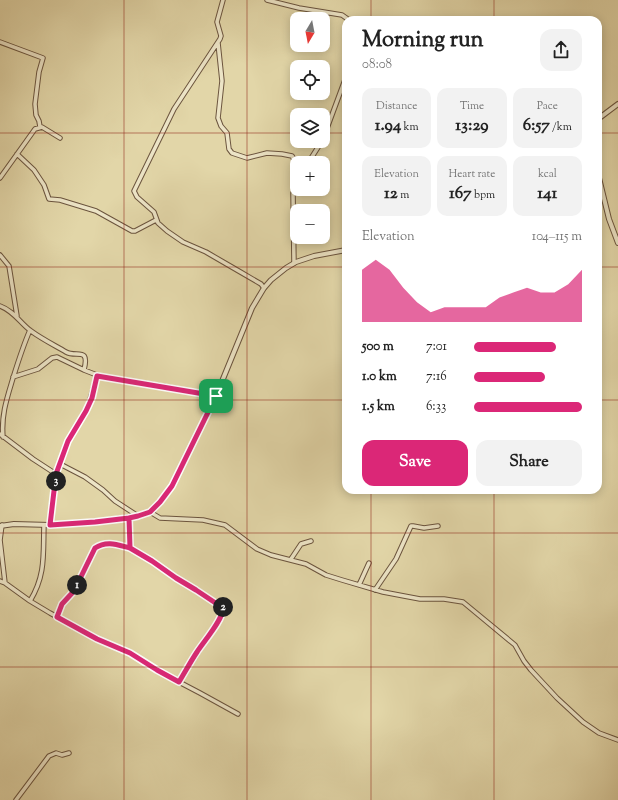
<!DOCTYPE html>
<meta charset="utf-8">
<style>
body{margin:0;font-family:"Sorts Mill Goudy",serif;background:#f2f2f2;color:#222;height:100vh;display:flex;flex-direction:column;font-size:15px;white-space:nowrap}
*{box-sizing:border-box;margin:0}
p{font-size:13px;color:#767676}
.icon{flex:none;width:22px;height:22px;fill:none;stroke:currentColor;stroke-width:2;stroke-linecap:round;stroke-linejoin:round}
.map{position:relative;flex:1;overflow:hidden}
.side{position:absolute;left:342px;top:16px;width:260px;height:478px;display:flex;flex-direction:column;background:#fff;border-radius:12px;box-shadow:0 2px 10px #0003}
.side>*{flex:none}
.needle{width:26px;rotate:190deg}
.tools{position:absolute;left:290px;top:12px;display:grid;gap:8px}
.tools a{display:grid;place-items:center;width:40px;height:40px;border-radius:8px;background:#fff;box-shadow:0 2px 10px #0003;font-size:20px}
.pin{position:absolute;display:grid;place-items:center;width:34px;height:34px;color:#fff;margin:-17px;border-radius:8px;box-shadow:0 2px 6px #0006}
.km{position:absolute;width:20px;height:20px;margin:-10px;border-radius:50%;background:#222;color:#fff;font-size:11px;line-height:20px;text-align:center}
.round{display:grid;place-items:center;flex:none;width:42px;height:42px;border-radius:12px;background:#f2f2f2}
.summary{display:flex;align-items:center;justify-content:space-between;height:68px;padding:0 20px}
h1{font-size:22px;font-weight:700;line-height:30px}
.metrics{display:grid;grid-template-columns:repeat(3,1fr);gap:6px;height:68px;padding:4px 20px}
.metrics div{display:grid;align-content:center;border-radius:10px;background:#f2f2f2;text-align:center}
.metrics b{font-size:17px;font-weight:700}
.metrics small{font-size:11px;font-weight:400}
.metrics p{font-size:11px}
.chart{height:112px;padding:8px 20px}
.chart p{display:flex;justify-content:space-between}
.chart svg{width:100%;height:72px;margin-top:4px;fill:#db2777;opacity:.7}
.button{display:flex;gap:8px;margin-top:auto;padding:8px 20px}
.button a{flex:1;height:46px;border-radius:12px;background:#db2777;color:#fff;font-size:16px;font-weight:700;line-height:46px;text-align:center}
.button a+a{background:#f2f2f2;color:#222}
ul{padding:0 20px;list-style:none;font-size:13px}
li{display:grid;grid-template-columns:64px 48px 1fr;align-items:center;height:30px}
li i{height:10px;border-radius:5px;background:#db2777}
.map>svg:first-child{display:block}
</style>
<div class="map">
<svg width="618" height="800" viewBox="0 0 618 800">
<rect width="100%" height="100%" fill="#e2d6a8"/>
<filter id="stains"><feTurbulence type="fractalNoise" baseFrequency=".005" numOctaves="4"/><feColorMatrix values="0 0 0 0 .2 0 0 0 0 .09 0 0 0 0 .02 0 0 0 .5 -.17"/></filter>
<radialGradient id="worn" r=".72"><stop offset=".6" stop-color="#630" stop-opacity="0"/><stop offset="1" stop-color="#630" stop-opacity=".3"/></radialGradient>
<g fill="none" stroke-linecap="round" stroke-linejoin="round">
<defs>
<path id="minor" d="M223 0 217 22 221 36 220 39 174 109 134 191 137 197 154 212 158 223 167 231 183 242 206 252 237 270 261 284 264 288
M267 0 299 8 342 15 349 20
M0 42 43 58 39 72 35 104 36 115 39 121 40 127
M218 43 222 81 218 118 221 126 227 133 229 149 232 153 247 158 267 153 282 154 292 156 295 161 294 190
M323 139 346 77
M17 154 34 170 44 185 49 199 60 200 96 211 132 231H135L156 220
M308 163 322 141
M0 178 35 129 42 127 60 138
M0 255 9 266 17 316
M294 263 293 193 297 184
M0 306C14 311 20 323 31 331 42 339 54 345 66 352 76 358 90 346 84 370
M13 377 38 369 52 358 57 357 84 370 102 377 162 386 216 396
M0 434 33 459 56 474
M3 437C1 415 7 398 13 378 18 362 23 346 30 330
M60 464 85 477 103 490 115 501 138 516
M150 512 160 518 203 520 225 525 257 549 271 555 306 564 326 575 342 580 383 592 404 596 420 599H444L463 602 515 645 524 661 531 670 557 698 583 722 599 733 618 740
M129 518 130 548
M2 525 0 540 5 583
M50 525 56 474 68 441 88 406 97 376
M291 559 301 544 311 541
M0 581 5 583 30 601 50 613 97 639 130 653 160 672 200 693 238 714
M359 585 369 563
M375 590 396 559 411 526H413L424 528 438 526
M30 601C46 575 43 554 44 525
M57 617 62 604 74 591 95 548C122 531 160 569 182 582 186 585 191 587 195 589 201 592 205 597 210 600 215 602 220 604 223 608V613L179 682
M16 800 49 756 56 753 62 755 69 753"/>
<path id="tertiary" d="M598 119 618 104
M598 174 609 219 618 243
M0 526 14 524 50 525 95 522 138 516 150 512 160 502 172 486 216 396 252 308 264 288 271 280 286 268 296 262 314 256 346 250"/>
</defs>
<!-- minor casing -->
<use href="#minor" stroke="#6b543e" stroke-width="5.5"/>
<!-- tertiary casing -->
<use href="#tertiary" stroke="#6b543e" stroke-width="6"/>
<!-- minor -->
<use href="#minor" stroke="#ece4c6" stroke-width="3.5"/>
<!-- tertiary -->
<use href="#tertiary" stroke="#ece4c6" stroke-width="4"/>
</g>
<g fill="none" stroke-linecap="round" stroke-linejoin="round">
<defs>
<path id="route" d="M216 396 172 486 160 502 150 512 138 516 129 518 130 548C118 545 107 540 95 548L74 591 62 604 57 617 97 639 130 653 157 670 179 682C185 672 191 661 197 652 204 641 223 620 223 608L196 590 176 578 152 561 130 548 129 518 95 522 50 525 56 474 68 441 86 411 92 398 97 376 216 396"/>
</defs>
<!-- route casing -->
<use href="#route" stroke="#fff" stroke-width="8"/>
<!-- route -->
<use href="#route" stroke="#db2777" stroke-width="5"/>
</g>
<!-- grid -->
<path fill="none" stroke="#8f2418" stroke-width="1" stroke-opacity="0.55" d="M124 0V800M247 0V800M371 0V20M494 0V20M0 133H297M323 133H346M598 133H618M0 267H346M598 267H618M0 400H346M598 400H618M371 490V800M494 490V800M0 533H618M0 667H618"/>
<rect width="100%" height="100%" filter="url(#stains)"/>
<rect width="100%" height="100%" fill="url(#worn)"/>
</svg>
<div class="tools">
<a><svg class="needle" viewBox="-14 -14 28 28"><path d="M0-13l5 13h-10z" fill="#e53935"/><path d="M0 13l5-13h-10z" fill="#767676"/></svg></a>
<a><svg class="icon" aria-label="locate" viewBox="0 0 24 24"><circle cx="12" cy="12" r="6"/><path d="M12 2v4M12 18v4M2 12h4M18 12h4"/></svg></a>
<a><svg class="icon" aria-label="layers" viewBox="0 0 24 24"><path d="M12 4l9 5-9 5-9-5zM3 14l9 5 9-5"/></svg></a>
<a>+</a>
<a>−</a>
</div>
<div class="pin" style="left:216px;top:396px;background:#1e9e55"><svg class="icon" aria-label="arrive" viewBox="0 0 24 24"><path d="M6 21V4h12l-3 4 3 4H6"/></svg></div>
<b class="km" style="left:77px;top:585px">1</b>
<b class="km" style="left:223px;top:607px">2</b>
<b class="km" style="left:56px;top:481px">3</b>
<section class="side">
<div class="summary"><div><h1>Morning run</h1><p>08:08</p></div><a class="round"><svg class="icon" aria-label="share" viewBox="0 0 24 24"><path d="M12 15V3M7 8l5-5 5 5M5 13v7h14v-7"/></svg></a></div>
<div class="metrics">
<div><p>Distance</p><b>1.94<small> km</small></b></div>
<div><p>Time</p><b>13:29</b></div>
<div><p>Pace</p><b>6:57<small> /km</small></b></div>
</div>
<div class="metrics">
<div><p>Elevation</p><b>12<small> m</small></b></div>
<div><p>Heart rate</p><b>167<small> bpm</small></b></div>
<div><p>kcal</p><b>141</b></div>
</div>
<div class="chart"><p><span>Elevation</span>104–115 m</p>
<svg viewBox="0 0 160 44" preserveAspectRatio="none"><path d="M0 44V12L10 6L20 12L30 23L40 32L50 38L60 35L70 35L80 35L90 35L100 29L110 26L120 23L130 26L140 26L150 21L160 12V44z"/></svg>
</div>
<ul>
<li><b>500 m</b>7:01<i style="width:76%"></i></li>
<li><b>1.0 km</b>7:16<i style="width:66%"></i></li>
<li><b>1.5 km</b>6:33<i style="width:100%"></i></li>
</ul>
<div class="button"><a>Save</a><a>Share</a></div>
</section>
</div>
